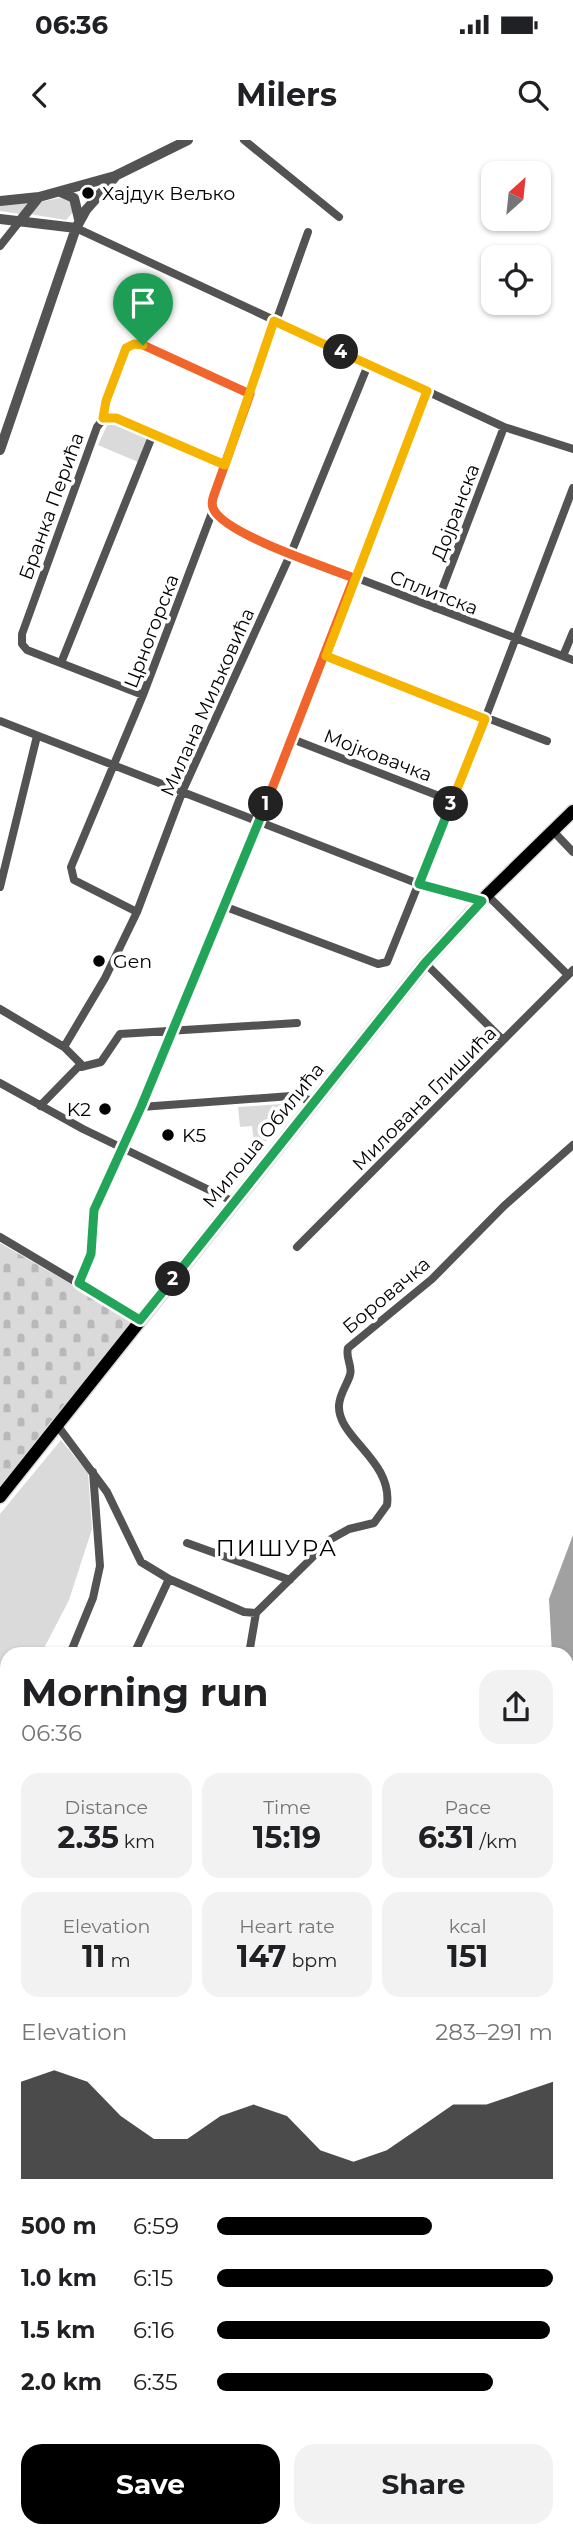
<!DOCTYPE html>
<meta charset="utf-8">
<style>
body{margin:0;font-family:Montserrat,sans-serif;background:#f2f2f2;color:#202124;height:100vh;display:flex;flex-direction:column;font-size:26px;white-space:nowrap}
*{box-sizing:border-box;margin:0}
p{font-size:23px;color:#757577}
.icon{flex:none;width:38px;height:38px;fill:none;stroke:currentColor;stroke-width:2;stroke-linecap:round;stroke-linejoin:round}
.map{position:relative;flex:1;overflow:hidden}
.side{position:absolute;left:0px;top:1507px;width:574px;height:891px;display:flex;flex-direction:column;background:#fff;border-radius:21px 21px 0 0;box-shadow:0 2px 5px #0004}
.side>*{flex:none}
.needle{width:46px;rotate:27deg}
.tools{position:absolute;left:481px;top:21px;display:grid;gap:14px}
.tools a{display:grid;place-items:center;width:70px;height:70px;border-radius:14px;background:#fff;box-shadow:0 2px 5px #0004;font-size:35px}
.pin{position:absolute;display:grid;place-items:center;width:60px;height:60px;color:#fff;margin:-72px -30px;border-radius:50% 50% 50% 0;rotate:-45deg;box-shadow:0 0 7px #0007}
.pin .icon{rotate:45deg}
.km{position:absolute;width:35px;height:35px;margin:-18px;border-radius:50%;background:#222;color:#fff;font-size:19px;line-height:35px;text-align:center}
.round{display:grid;place-items:center;flex:none;width:74px;height:74px;border-radius:21px;background:#f2f2f2}
.head{display:flex;align-items:center;justify-content:space-between;height:119px;padding:0 21px}
h1{font-size:38px;font-weight:700;line-height:52px}
.figures{display:grid;grid-template-columns:repeat(3,1fr);gap:10px;height:119px;padding:7px 21px}
.figures div{display:grid;align-content:center;border-radius:18px;background:#f2f2f2;text-align:center}
.figures b{font-size:30px;font-weight:700}
.figures small{font-size:19px;font-weight:400}
.figures p{font-size:19px}
.chart{height:196px;padding:14px 21px}
.chart p{display:flex;justify-content:space-between}
.chart svg{width:100%;height:126px;margin-top:7px;fill:#000;opacity:.7}
.button{display:flex;gap:14px;margin-top:auto;padding:14px 21px}
.button a{flex:1;height:80px;border-radius:21px;background:#000;color:#fff;font-size:28px;font-weight:700;line-height:80px;text-align:center}
.button a+a{background:#f2f2f2;color:#202124}
ul{padding:0 21px;list-style:none;font-size:23px}
li{display:grid;grid-template-columns:112px 84px 1fr;align-items:center;height:52px}
li i{height:18px;border-radius:9px;background:#000}
.status{display:flex;justify-content:space-between;align-items:center;height:49px;padding:0 35px;background:#fff;direction:ltr}
.status svg{height:19px;fill:currentColor}
header{display:flex;justify-content:space-between;align-items:center;height:91px;padding:0 21px;background:#fff;font-size:32px;font-weight:700}
.map>svg:first-child{display:block}
</style>
<div class="status"><b>06:36</b><svg viewBox="0 0 49 12"><path d="M0 12V9h3v3zM5 12V6h3v6zM10 12V3h3v9zM15 12V0h3v12zM26 1h20v11H26zM47 4h2v5h-2z"/></svg></div>
<header><svg class="icon" aria-label="back" viewBox="0 0 24 24"><path d="M15 5l-7 7 7 7"/></svg>Milers<svg class="icon" aria-label="search" viewBox="0 0 24 24"><circle cx="10" cy="10" r="6"/><path d="M15 15l6 6"/></svg></header>
<div class="map">
<svg width="573" height="2396" viewBox="0 0 573 2396">
<defs>
<pattern id="cemetery-stones" width="16" height="16" patternUnits="userSpaceOnUse" patternTransform="scale(1.75)"><rect width="16" height="16" fill="#dadada"/><path d="M2 7V4a2 2 0 0 1 4 0v3zM10 15v-3a2 2 0 0 1 4 0v3z" fill="#b9b9b9"/></pattern>
</defs>
<rect width="100%" height="100%" fill="#fff"/>
<!-- green -->
<path fill="#dadada" d="M59 58 70 61 74 71 66 80 29 74 40 62Z
M0 63H28L20 74 0 71Z
M109 281 145 296 147 301 138 322 98 305Z
M282 964 284 983 266 985 267 1001 254 1002 252 986 240 987 238 967Z
M61 1300 88 1333 92 1389 69 1460 41 1514H7V1578L0 1592V1374Z"/>
<!-- cemetery -->
<path fill="url(#cemetery-stones)" d="M0 1103 130 1178 132 1182 0 1347Z"/>
<!-- water -->
<path fill="#a1a1a1" d="M573 1395V1588L567 1573V1514H552L549 1459Z
M573 2098V2137L567 2139V2101Z"/>
<g fill="none" stroke-linecap="round" stroke-linejoin="round">
<!-- river -->
<path stroke="#a1a1a1" stroke-width="16" d="M0 1855 7 1854"/>
<defs>
<path id="primary" d="M0 1357 425 823 487 755 573 671"/>
</defs>
<!-- primary casing -->
<use href="#primary" stroke="#dbdbdb" stroke-width="15"/>
<!-- minor -->
<path stroke="#535353" stroke-width="8" d="M244 0 339 77
M76 88 504 287 573 309
M0 106 19 82
M104 278C104 263 120 209 134 204L250 254
M213 370 234 388 291 413 573 520
M435 468 504 287
M326 516 547 601
M563 516 573 492
M61 523 153 294
M143 555 27 510 22 504V494L97 287 104 278H116L225 325
M0 581 419 744 482 761
M292 599 452 661
M553 691 573 712
M0 747 37 596
M487 755 568 835
M226 767 378 824 387 822 485 579 573 348
M137 772 74 740 71 727 143 555 213 370 214 355 308 92
M425 823 503 900
M0 869 64 907 81 924 40 966
M64 907 105 838 137 772 183 650 291 413 368 225
M81 927 101 922 120 894 297 883
M0 943 83 989 234 1062
M141 967 291 956 314 961
M0 1097 140 1180
M297 1107 573 830
M79 1143C94 1114 89 1085 101 1055L226 767 427 251
M57 1285 107 1352 141 1422 169 1439 244 1472 256 1473 331 1399 349 1389 374 1383 387 1365C393 1320 337 1298 339 1265 340 1253 347 1245 350 1235 353 1226 345 1218 348 1208L432 1139 504 1066 573 1005
M187 1403 290 1440
M70 1514 93 1458 100 1426 93 1332
M134 1514 169 1439
M249 1514 256 1473
M0 2042 7 2040
M567 2154 573 2151
M0 2237 7 2233
M249 2390 252 2396
M559 2390 560 2396
M338 2396 341 2390"/>
<!-- tertiary -->
<path stroke="#535353" stroke-width="10" d="M60 52 74 58 79 79
M0 61 39 57 115 36 188 0
M0 79 76 88 86 70 115 37
M19 82 39 57
M0 310 76 88"/>
<!-- primary -->
<use href="#primary" stroke="#000" stroke-width="12"/>
</g>
<g fill="none" stroke-linecap="round" stroke-linejoin="round">
<defs>
<path id="split-1" d="M143 205 250 254 214 355C212 360 211 365 214 370 227 395 326 427 354 438L266 664"/>
<path id="split-2" d="M173 1139 140 1180 79 1143 91 1114 94 1070 141 967 266 664"/>
<path id="split-3" d="M173 1139 425 823 482 761 419 744 451 664"/>
<path id="split-4" d="M341 212 427 251 326 516 485 579 451 664"/>
<path id="split-5" d="M143 205 134 204 126 208 106 261 103 278H116L225 325 274 181 341 212"/>
</defs>
<!-- split-1 casing -->
<use href="#split-1" stroke="#fff" stroke-width="14"/>
<!-- split-2 casing -->
<use href="#split-2" stroke="#fff" stroke-width="14"/>
<!-- split-3 casing -->
<use href="#split-3" stroke="#fff" stroke-width="14"/>
<!-- split-4 casing -->
<use href="#split-4" stroke="#fff" stroke-width="14"/>
<!-- split-5 casing -->
<use href="#split-5" stroke="#fff" stroke-width="14"/>
<!-- split-1 -->
<use href="#split-1" stroke="#f0652b" stroke-width="9"/>
<!-- split-2 -->
<use href="#split-2" stroke="#22a559" stroke-width="9"/>
<!-- split-3 -->
<use href="#split-3" stroke="#22a559" stroke-width="9"/>
<!-- split-4 -->
<use href="#split-4" stroke="#f5b400" stroke-width="9"/>
<!-- split-5 -->
<use href="#split-5" stroke="#f5b400" stroke-width="9"/>
</g>
<!-- markers -->
<g fill="#000" stroke="#fff" stroke-width="2.5">
<circle cx="88" cy="53" r="7"/>
<circle cx="99" cy="821" r="7"/>
<circle cx="105" cy="969" r="7"/>
<circle cx="168" cy="995" r="7"/>
</g>
<g text-anchor="middle" stroke-width="7" stroke-linejoin="round" paint-order="stroke">
<!-- poi labels -->
<g font-size="19" fill="#000" stroke="#fff" text-anchor="start">
<text x="102" y="60">Хајдук Вељко</text>
<text x="113" y="828">Gen</text>
<text x="91" y="976" text-anchor="end">K2</text>
<text x="182" y="1002">K5</text>
</g>
<!-- street labels -->
<g font-size="19" fill="#000" stroke="#fff">
<text transform="translate(51 366) rotate(-70)" y="7">Бранка Перића</text>
<text transform="translate(455 372) rotate(-69)" y="7">Дојранска</text>
<text transform="translate(434 452) rotate(21)" y="7">Сплитска</text>
<text transform="translate(151 491) rotate(-69)" y="7">Црногорска</text>
<text transform="translate(207 562) rotate(-66)" y="7">Милана Миљковића</text>
<text transform="translate(378 615) rotate(21)" y="7">Мојковачка</text>
<text transform="translate(424 958) rotate(-45)" y="7">Милована Глишића</text>
<text transform="translate(263 995) rotate(-51)" y="7">Милоша Обилића</text>
<text transform="translate(386 1155) rotate(-40)" y="7">Боровачка</text>
</g>
<!-- quarter labels -->
<g font-size="23" letter-spacing="2" fill="#000" stroke="#fff">
<text x="277" y="1416">ПИШУРА</text>
</g>
</g>
</svg>
<div class="tools">
<a><svg class="needle" viewBox="-14 -14 28 28"><path d="M0-13l5 13h-10z" fill="#e53935"/><path d="M0 13l5-13h-10z" fill="#757577"/></svg></a>
<a><svg class="icon" aria-label="locate" viewBox="0 0 24 24"><circle cx="12" cy="12" r="6"/><path d="M12 2v4M12 18v4M2 12h4M18 12h4"/></svg></a>
</div>
<div class="pin" style="left:143px;top:205px;background:#1e9e55"><svg class="icon" aria-label="arrive" viewBox="0 0 24 24"><path d="M6 21V4h12l-3 4 3 4H6"/></svg></div>
<b class="km" style="left:266px;top:664px">1</b>
<b class="km" style="left:173px;top:1139px">2</b>
<b class="km" style="left:451px;top:664px">3</b>
<b class="km" style="left:341px;top:212px">4</b>
<section class="side">
<div class="head"><div><h1>Morning run</h1><p>06:36</p></div><a class="round"><svg class="icon" aria-label="share" viewBox="0 0 24 24"><path d="M12 15V3M7 8l5-5 5 5M5 13v7h14v-7"/></svg></a></div>
<div class="figures">
<div><p>Distance</p><b>2.35<small> km</small></b></div>
<div><p>Time</p><b>15:19</b></div>
<div><p>Pace</p><b>6:31<small> /km</small></b></div>
</div>
<div class="figures">
<div><p>Elevation</p><b>11<small> m</small></b></div>
<div><p>Heart rate</p><b>147<small> bpm</small></b></div>
<div><p>kcal</p><b>151</b></div>
</div>
<div class="chart"><p><span>Elevation</span>283–291 m</p>
<svg viewBox="0 0 160 44" preserveAspectRatio="none"><path d="M0 44V10L10 6L20 10L30 22L40 30L50 30L60 22L70 18L80 22L90 34L100 38L110 34L120 26L130 18L140 18L150 14L160 10V44z"/></svg>
</div>
<ul>
<li><b>500 m</b>6:59<i style="width:64%"></i></li>
<li><b>1.0 km</b>6:15<i style="width:100%"></i></li>
<li><b>1.5 km</b>6:16<i style="width:99%"></i></li>
<li><b>2.0 km</b>6:35<i style="width:82%"></i></li>
</ul>
<div class="button"><a>Save</a><a>Share</a></div>
</section>
</div>
